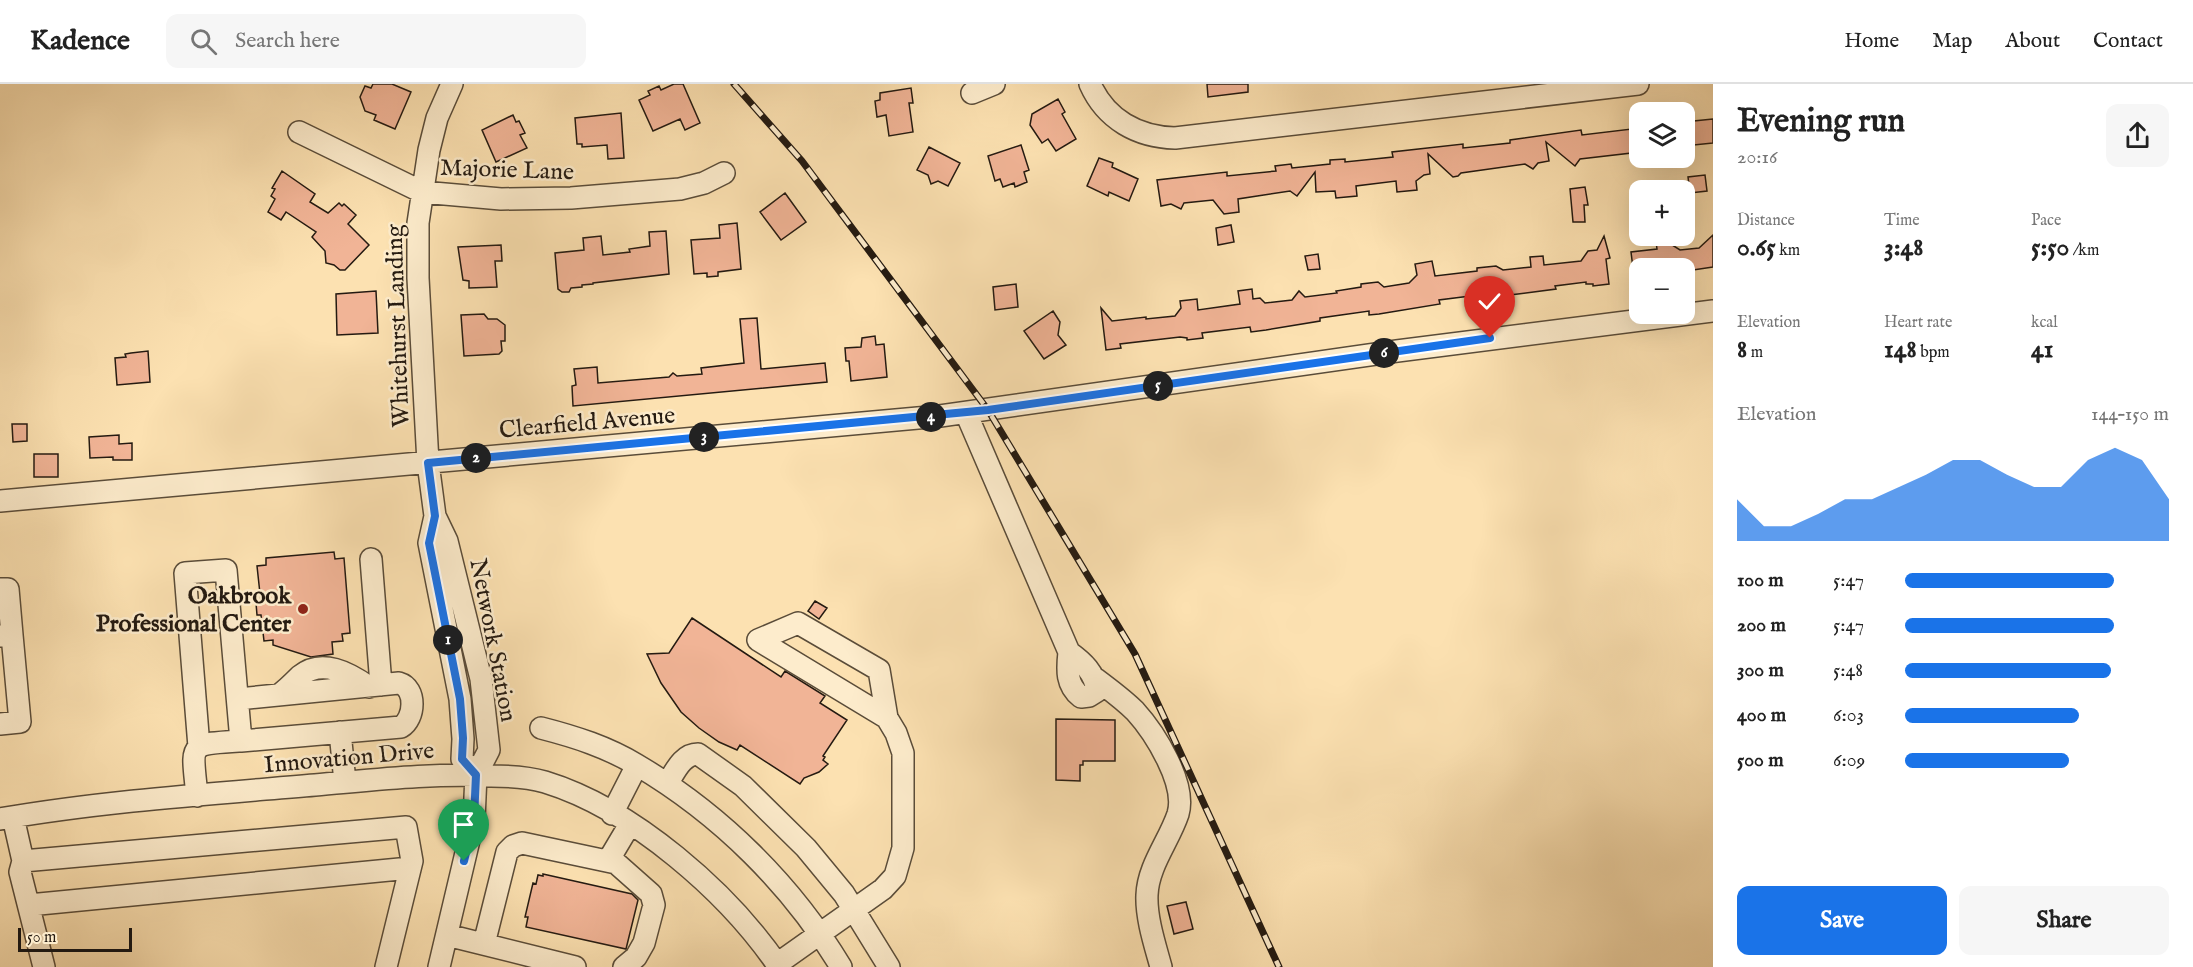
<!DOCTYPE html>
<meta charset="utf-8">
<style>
body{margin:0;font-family:"IM FELL English",serif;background:#f6f6f6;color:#222;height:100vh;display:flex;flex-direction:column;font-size:22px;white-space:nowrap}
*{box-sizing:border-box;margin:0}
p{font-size:20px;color:#767676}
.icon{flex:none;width:33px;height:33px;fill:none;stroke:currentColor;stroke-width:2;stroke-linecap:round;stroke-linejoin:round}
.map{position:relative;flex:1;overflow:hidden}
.sheet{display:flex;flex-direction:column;background:#fff;width:480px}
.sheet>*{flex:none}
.buttons{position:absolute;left:1629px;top:18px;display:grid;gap:12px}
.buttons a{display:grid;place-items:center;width:66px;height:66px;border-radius:12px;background:#fff;box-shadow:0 6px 24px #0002;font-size:30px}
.scale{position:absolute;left:18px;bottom:15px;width:114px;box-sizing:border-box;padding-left:6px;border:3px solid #241a11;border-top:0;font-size:16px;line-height:21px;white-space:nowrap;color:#241a11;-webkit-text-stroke:4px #fdeccc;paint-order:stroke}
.pin{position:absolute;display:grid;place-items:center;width:51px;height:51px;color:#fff;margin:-62px -26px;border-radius:50% 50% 50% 0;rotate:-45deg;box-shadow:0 0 6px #0007}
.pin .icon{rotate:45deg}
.km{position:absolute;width:30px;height:30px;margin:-15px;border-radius:50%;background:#222;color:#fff;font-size:16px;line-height:30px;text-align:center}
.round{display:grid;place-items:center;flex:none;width:63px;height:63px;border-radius:12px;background:#f6f6f6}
.summary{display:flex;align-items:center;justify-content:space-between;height:102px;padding:0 24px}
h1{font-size:33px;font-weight:800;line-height:45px}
.metrics{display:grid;grid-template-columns:repeat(3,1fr);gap:9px;height:102px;padding:6px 24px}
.metrics div{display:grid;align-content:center}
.metrics b{font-size:26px;font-weight:800}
.metrics small{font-size:16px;font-weight:400}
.metrics p{font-size:16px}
.chart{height:168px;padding:12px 24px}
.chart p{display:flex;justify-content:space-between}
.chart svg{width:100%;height:108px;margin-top:6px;fill:#1a73e8;opacity:.7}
.primary-button{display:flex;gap:12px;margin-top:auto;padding:12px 24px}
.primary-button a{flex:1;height:69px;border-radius:12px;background:#1a73e8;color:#fff;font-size:24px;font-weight:800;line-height:69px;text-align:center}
.primary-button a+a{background:#f6f6f6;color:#222}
ul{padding:0 24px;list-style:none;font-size:20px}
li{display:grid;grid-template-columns:96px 72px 1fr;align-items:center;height:45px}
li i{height:15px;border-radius:8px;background:#1a73e8}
header{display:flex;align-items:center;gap:36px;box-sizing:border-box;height:84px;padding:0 30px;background:#fff;border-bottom:2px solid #e0e0e0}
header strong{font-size:28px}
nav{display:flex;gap:33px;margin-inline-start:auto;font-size:21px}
.search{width:420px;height:54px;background:#f6f6f6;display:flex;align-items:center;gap:15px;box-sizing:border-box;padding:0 21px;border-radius:12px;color:#767676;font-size:22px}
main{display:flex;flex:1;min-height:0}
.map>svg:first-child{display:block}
</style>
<header>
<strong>Kadence</strong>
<div class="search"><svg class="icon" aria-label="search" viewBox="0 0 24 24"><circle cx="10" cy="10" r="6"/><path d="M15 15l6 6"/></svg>Search here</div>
<nav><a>Home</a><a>Map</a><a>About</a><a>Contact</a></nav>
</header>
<main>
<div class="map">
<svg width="1713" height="883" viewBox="0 0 1713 883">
<rect width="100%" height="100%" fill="#fce1b1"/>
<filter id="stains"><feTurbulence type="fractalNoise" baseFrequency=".00333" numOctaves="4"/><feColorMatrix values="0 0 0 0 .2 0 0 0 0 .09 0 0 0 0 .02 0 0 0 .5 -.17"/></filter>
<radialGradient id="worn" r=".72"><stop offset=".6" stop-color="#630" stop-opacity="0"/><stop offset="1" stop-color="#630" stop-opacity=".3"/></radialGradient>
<!-- building -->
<path fill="#f1b496" stroke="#241a11" stroke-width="1.5" d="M373 0H392L411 8 395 45 374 36 376 31 365 27 360 13 365 2 371 4Z
M674 0H683L700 39 685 46 680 35 653 47 639 16 650 11 648 7 659 2 661 6Z
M1207 0H1248V8L1208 13Z
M911 4 913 19H909L913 48 889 52 886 31 877 33 875 17 880 16V9Z
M1058 15 1065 28 1062 30 1076 55 1056 67 1048 55 1042 59 1030 41 1032 30Z
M621 29 624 74 608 75 607 61 582 63V60H577L575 34Z
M513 31 516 38 519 37 525 49 520 51 527 64 496 78 482 46Z
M1713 35V59L1684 62V38Z
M1640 44V68L1580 75 1575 82 1546 58 1549 77 1538 79 1533 85 1525 80 1461 89 1458 92 1453 93 1428 70 1430 90 1424 91 1416 97 1417 106 1397 108 1396 97 1356 102 1357 112 1336 114 1335 107 1316 108 1315 88 1297 112 1290 107 1238 115 1239 128 1224 130 1213 116 1184 119 1181 125 1171 120 1161 122 1157 96 1227 88V92L1276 87 1275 82 1291 80 1292 84 1330 80V76L1345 75V78L1393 73 1392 68 1463 60V64L1510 59V56L1581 46 1582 51Z
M1021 61 1029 86 1024 88 1027 98 1015 103 1014 99 1003 103 1000 95 995 97 988 72Z
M929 63 960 79 948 102 938 97 931 100 928 91 917 86Z
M1099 74 1113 79 1112 83 1138 95 1129 117 1109 108 1108 112 1087 102Z
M282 87 315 110 310 118 328 129 339 119 342 122 344 120 356 131 348 140 369 161 345 186H340L334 181 326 179 325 167 312 153 316 148 286 128 281 136 268 128 275 115 271 112 275 105 272 104Z
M1705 91 1707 107 1690 109 1688 93Z
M1585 103 1588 121H1584L1585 138H1573L1570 105Z
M785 109 806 138 781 156 760 128Z
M737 139 741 185 718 188V192L707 193V189L694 190 691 156 720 154 719 141Z
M1231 141 1234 158 1218 161 1216 144Z
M666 147 669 190 593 199V200L582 201V203L571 204 569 208H562L558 205 555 169 584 166 583 154 601 152 603 171 630 168 629 165 650 162 649 148Z
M1713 151V183L1693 186 1633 184 1631 168 1657 165 1656 158 1666 157 1680 166 1699 164Z
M1604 152 1610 174 1606 175 1609 200 1593 202V200H1586V198L1555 202 1556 205 1502 212V213L1486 215V210L1439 216 1440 220 1379 230 1369 231V227L1320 234V237L1266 246 1251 248 1250 243 1202 249 1203 254 1187 256V254L1180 253 1120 260 1121 264 1106 266 1101 224 1112 237 1146 233V235L1175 232 1181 224 1180 217 1197 215 1198 226 1240 220 1238 207 1252 205 1253 215 1260 214 1265 219 1292 216 1299 207 1305 213 1337 209 1336 207 1361 203V200L1378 198 1384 203 1409 199 1417 191 1415 180 1432 177 1435 192 1477 187V184L1496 182 1503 186 1531 183 1530 173 1543 172 1544 181 1581 177 1588 167 1597 166Z
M501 161 502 177H495L497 203 469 204V197L463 196 458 163Z
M1318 170 1320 185 1308 186 1305 172Z
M1016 200 1018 223 995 226 993 203Z
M376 207 378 249 337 251 336 210Z
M1053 227 1060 238 1058 251 1066 261 1044 275 1024 247Z
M484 230 488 235H497L505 241V257H501L502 267 499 270 464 272 461 231Z
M757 234 761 285 825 279 827 298 573 322 572 302 576 301 574 285 597 283 598 299 669 293 673 289 677 292 702 290 701 284 744 279 740 235Z
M875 252 876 261 884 260 887 293 851 297 849 277H846L845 264 861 263 862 254Z
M148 267 150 298 117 301 115 274 126 273 125 270 131 269Z
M12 340H27V357L13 358Z
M119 351V360L132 359V376H113V373L90 374 89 353Z
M34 370H58V393H34Z
M334 468 335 475 344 474 350 549 342 550 343 557 332 558 333 570 311 573 273 561V556L264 557 261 531H257L256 519H261L257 482 266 481V474Z
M815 517 827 524 819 535 808 527Z
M692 534 781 593 785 587 825 612 820 619 847 636 823 672 825 673 823 676 828 680 819 688 804 694 800 700 740 661 737 666 719 658 699 644 681 628 661 599 647 570 669 569Z
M1056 635 1115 636V677H1083V681H1080V697L1056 696Z
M543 790 632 810 638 816 626 865 526 843 528 833H525L533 799 536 800 538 791 543 792Z
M1186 818 1193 845 1174 850 1167 822Z"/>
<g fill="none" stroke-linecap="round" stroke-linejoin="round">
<defs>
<path id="minor" d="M1090 0C1106 36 1138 53 1175 54L1638 0
M972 9 994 0
M299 48 422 108 501 115 571 114 680 105 704 99 724 89
M966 329 1069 568C1083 578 1095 589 1097 607L1089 612 1081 613C1066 601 1067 586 1069 568
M0 417 940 332 1397 267 1713 227
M435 432 447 457 481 595 489 666 476 691 462 675 463 655 460 615 429 459 435 432 428 379 418 194V139L429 66 437 34 452 0
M371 475 381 601
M0 505H8L12 551 0 552
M1096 595C1109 605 1123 615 1135 627 1155 649 1187 700 1178 730 1169 757 1148 782 1147 811 1146 834 1155 861 1161 883
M279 611C286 606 293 599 300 592 322 574 349 589 369 603
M238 615 399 599C417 604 415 635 401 643L241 657
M0 640 20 638 12 551
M541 644C576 653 607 663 637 681L612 730
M340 648 345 698
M637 681C720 730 792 801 841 883
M667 700C675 688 682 670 698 670L743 702 806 764 844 810 889 883
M197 712C192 659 186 660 241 657L226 486 185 489 199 663
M13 733 23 777 20 788 44 883
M0 735C104 717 210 710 315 701 374 696 432 689 491 692 508 692 528 693 545 698 633 725 728 808 779 883
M23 777 406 743 412 777 386 883
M608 777 630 740
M29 821 410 784
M447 851 575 883
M484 860 507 768 513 762 522 759 616 779 651 810 654 821 644 859 636 873 624 883
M777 880 883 805 895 792 903 764V669L896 649 887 634 758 556 798 539 879 586 887 634
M439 883 474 735 476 691"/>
</defs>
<!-- minor casing -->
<use href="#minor" stroke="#5a4c39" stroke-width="24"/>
<!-- minor -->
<use href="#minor" stroke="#fdeccc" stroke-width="21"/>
<defs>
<path id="rail" d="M734 0 802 77 988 326 1135 570 1279 883"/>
</defs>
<!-- rail casing -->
<use href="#rail" stroke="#241a11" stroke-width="7"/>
<!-- rail -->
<use href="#rail" stroke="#fdeccc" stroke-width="4.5" stroke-dasharray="14" stroke-linecap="butt"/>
</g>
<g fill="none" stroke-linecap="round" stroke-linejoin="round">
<defs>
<path id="route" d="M464 777 474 735 476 691 462 675 463 654 460 615 429 459 435 432 428 379 988 326 1490 254"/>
</defs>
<!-- route casing -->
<use href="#route" stroke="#fff" stroke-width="12"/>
<!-- route -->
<use href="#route" stroke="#1a73e8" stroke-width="8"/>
</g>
<!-- markers -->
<circle fill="#8f2418" stroke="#fdeccc" stroke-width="2" cx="303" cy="525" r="6"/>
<g text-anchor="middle" stroke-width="5" stroke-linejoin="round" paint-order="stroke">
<!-- street labels -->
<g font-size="24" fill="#241a11" stroke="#fdeccc">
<text transform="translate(507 85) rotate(2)" y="8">Majorie Lane</text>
<text transform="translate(397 242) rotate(-92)" y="8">Whitehurst Landing</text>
<text transform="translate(587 338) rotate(-5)" y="8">Clearfield Avenue</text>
<text transform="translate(494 556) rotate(79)" y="8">Network Station</text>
<text transform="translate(349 673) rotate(-5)" y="8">Innovation Drive</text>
</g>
<!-- poi labels -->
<g font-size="24" font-weight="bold" fill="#241a11" stroke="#fdeccc" text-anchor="end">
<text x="291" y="519">Oakbrook<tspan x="291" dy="28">Professional Center</tspan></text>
</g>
</g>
<rect width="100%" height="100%" filter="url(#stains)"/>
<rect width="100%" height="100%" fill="url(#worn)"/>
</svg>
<div class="buttons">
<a><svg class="icon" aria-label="layers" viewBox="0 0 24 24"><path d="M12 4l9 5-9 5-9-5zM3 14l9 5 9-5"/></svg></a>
<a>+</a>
<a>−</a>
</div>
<div class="scale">50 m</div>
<div class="pin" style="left:464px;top:777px;background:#1e9e55"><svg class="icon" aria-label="arrive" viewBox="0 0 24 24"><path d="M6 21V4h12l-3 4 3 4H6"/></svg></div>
<div class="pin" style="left:1490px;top:254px;background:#d93025"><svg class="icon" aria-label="check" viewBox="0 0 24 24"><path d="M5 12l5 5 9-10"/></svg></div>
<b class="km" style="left:448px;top:556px">1</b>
<b class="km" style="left:476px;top:374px">2</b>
<b class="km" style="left:704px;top:353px">3</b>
<b class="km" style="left:931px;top:333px">4</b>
<b class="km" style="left:1158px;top:302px">5</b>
<b class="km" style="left:1384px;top:269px">6</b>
</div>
<section class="sheet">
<div class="summary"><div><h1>Evening run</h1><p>20:16</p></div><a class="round"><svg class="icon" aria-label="share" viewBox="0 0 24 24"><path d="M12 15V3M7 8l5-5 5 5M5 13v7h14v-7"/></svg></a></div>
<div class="metrics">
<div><p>Distance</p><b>0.65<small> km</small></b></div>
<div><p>Time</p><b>3:48</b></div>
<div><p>Pace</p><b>5:50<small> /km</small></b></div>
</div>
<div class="metrics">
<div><p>Elevation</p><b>8<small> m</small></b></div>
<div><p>Heart rate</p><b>148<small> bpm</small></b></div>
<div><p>kcal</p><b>41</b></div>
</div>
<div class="chart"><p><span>Elevation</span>144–150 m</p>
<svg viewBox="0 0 160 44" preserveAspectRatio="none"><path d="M0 44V27L10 38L20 38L30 33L40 27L50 27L60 22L70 17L80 11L90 11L100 17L110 22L120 22L130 11L140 6L150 11L160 27V44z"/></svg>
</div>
<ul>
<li><b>100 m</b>5:47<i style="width:79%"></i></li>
<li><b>200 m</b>5:47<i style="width:79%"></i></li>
<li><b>300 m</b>5:48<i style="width:78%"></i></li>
<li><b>400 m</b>6:03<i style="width:66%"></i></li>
<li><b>500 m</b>6:09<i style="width:62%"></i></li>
</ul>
<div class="primary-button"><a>Save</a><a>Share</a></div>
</section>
</main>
